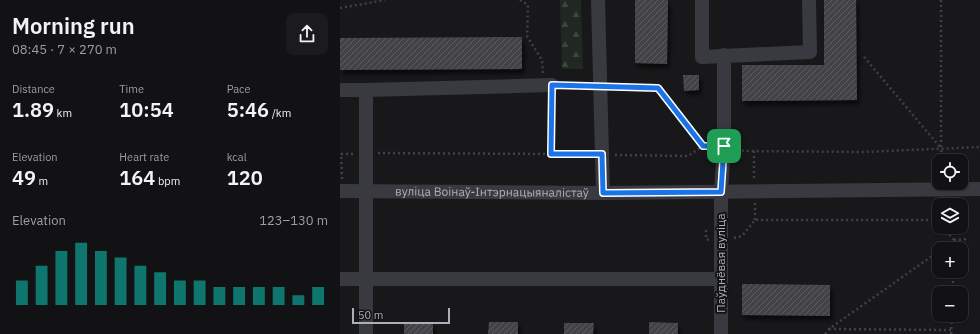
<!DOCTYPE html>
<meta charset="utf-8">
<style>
body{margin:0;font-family:"IBM Plex Sans",sans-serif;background:#1b1b1d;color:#f1f3f6;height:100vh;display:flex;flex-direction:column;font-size:15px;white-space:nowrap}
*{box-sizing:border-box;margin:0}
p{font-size:13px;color:#9c9ea0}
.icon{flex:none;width:22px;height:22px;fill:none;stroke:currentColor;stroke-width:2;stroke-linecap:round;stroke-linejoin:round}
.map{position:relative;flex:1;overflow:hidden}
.drawer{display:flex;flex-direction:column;background:#121214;width:340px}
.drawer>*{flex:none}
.controls{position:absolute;left:592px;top:154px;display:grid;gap:8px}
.controls a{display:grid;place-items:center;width:36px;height:36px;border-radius:8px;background:#121214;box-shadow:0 1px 3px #0004,0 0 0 1px #313234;font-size:20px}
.scale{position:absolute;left:12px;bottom:10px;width:98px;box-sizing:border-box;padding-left:4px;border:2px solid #abafb9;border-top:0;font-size:11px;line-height:14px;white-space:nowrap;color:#abafb9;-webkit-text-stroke:3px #131315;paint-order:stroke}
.pin{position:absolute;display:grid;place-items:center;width:34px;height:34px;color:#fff;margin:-17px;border-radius:8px;box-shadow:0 2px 6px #0006}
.round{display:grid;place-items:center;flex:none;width:42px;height:42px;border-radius:8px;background:#1b1b1d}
.summary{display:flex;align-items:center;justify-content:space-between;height:68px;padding:0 12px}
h1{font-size:22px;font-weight:600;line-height:30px}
.stats{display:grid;grid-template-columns:repeat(3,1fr);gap:6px;height:68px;padding:4px 12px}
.stats div{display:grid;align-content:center}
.stats b{font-size:20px;font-weight:600}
.stats small{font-size:11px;font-weight:400}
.stats p{font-size:11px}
.chart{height:112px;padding:8px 12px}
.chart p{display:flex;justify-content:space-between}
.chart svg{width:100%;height:72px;margin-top:4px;stroke:#0f766e;stroke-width:6}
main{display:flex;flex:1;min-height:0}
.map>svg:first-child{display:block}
</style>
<main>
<section class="drawer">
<div class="summary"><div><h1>Morning run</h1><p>08:45 · 7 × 270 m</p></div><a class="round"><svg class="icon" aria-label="share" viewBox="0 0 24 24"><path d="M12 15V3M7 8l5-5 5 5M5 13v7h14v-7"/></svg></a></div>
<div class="stats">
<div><p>Distance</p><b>1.89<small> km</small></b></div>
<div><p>Time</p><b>10:54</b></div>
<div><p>Pace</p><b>5:46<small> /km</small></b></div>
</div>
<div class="stats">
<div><p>Elevation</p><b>49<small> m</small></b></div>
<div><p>Heart rate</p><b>164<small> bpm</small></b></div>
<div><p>kcal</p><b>120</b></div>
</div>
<div class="chart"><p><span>Elevation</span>123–130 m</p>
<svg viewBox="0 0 160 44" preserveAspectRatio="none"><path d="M5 44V29M15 44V20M25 44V11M35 44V6M45 44V11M55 44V15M65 44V20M75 44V24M85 44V29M95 44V29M105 44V33M115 44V33M125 44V33M135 44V33M145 44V38M155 44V33"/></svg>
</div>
</section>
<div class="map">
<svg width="640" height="334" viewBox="0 0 640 334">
<defs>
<pattern id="forest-firs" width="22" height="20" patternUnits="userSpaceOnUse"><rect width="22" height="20" fill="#202821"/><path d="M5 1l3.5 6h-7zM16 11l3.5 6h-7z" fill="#3e453f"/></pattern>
<pattern id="building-hatch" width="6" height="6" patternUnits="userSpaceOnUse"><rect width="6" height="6" fill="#424347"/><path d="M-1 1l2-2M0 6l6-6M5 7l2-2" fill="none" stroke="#5b5c5f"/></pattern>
<filter id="shadow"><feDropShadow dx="2.5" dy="4.5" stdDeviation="2" flood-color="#0009"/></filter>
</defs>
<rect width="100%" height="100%" fill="#18181a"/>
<!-- forest -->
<path fill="url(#forest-firs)" d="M220 0H241L243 69H222Z"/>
<!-- building -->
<path fill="url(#building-hatch)" filter="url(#shadow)" d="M295 0H328L327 64 295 63Z
M484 0H516L517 100 402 101V65H484Z
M182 37V69L0 70V38Z
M343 75H359V90L344 91Z
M402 284 490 285V316L402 315Z
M64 322 93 323V334H64Z
M149 322H178V334H148Z
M309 322 338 323V334H309Z
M224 323H254L253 334H224Z"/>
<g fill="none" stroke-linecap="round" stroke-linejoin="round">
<!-- path -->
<path stroke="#3f4146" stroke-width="2.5" stroke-dasharray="2 3" stroke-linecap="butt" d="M180 0 188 5 187 36 202 60 203 73
M601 0V148L602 161
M0 8 45 0
M524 57 600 147
M225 85 248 87
M273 88H318L363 146H372
M397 149 404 151 523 152 640 147
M414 151V180
M38 153 211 154V98
M211 154H250
M275 155 348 156 363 146
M2 179 1 154H13
M415 203V220
M599 221V214
M603 227 614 240V249
M366 230V239L369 240
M394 238 402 236 415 220H598
M602 249 614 240 629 239
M613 293V271
M489 329 611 330
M485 334 489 329 599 251
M611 334 612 315"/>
<!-- minor -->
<g stroke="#393a3f" stroke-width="14">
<path d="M258 0 263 193"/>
<path d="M362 0V57L470 52 469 0"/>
<path d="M0 90H26"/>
<path id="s1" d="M0 191 263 193 640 189"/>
<path d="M0 279H380"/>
<path d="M26 334V90L212 85"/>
<path d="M381 334V192L384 146V55"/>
</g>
</g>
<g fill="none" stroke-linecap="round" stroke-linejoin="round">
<defs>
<path id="route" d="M212 85 318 88 363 146H384L381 192 263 193 262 154H211Z"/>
</defs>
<!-- route casing -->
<use href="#route" stroke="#fff" stroke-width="8"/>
<!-- route -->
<use href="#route" stroke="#1a73e8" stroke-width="5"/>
</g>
<g text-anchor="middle" stroke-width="4" stroke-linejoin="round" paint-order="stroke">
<!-- street labels -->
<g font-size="12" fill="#abafb9" stroke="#131315">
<text dy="4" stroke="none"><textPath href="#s1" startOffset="152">вуліца Воінаў-Інтэрнацыяналістаў</textPath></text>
<text transform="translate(381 263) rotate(-90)" y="4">Паўднёвая вуліца</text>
</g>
</g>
</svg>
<div class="controls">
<a><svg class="icon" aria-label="locate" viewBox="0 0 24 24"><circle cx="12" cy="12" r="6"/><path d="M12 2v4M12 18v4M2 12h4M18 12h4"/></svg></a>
<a><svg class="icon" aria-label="layers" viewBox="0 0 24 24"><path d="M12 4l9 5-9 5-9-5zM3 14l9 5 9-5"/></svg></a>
<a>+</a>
<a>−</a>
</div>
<div class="scale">50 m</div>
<div class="pin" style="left:384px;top:146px;background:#1e9e55"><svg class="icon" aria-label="arrive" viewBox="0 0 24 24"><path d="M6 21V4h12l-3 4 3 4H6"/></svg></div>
</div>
</main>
